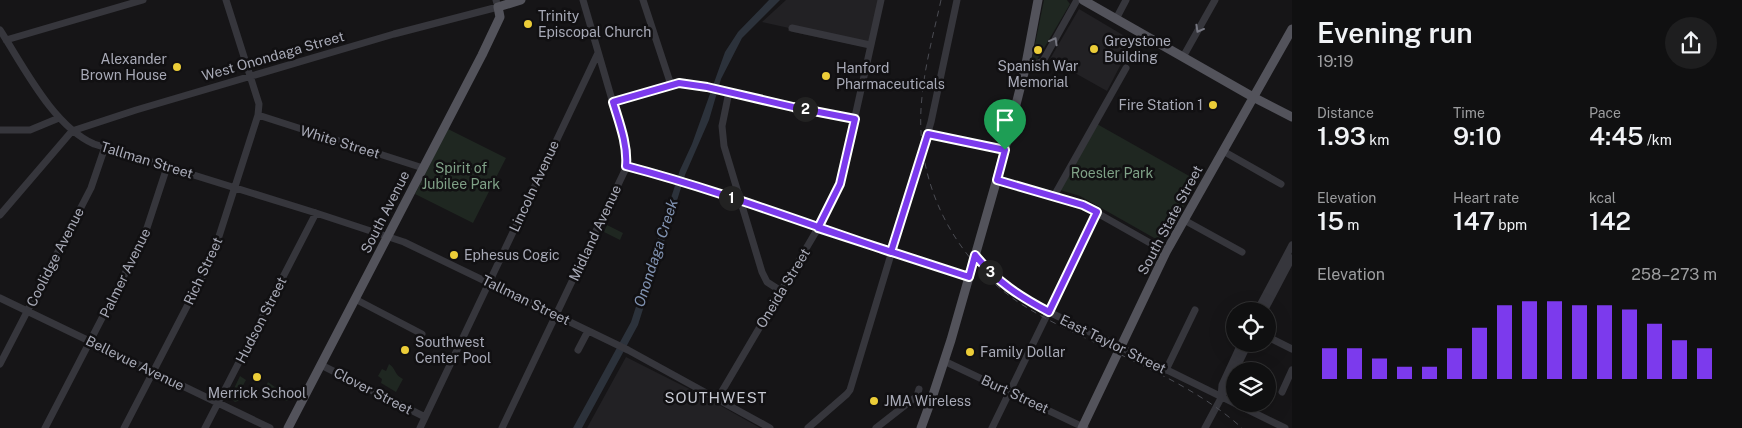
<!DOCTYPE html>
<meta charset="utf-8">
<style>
body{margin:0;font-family:"Public Sans",sans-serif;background:#1e1e1f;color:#f1f3f6;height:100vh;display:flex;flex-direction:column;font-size:19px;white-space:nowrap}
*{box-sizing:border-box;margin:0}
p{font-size:16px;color:#9c9d9f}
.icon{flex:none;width:28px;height:28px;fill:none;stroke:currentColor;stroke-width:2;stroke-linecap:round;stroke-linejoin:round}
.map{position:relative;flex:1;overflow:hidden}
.details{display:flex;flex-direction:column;background:#101011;width:450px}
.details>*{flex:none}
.controls{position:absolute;left:1226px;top:302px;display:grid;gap:10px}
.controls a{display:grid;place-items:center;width:50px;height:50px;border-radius:50%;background:#101011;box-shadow:0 5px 20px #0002,0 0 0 1px #303031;font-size:25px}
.pin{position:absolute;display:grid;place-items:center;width:42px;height:42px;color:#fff;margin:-51px -21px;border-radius:50% 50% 50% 0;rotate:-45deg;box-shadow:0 0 5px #0007}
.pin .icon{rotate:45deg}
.km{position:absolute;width:25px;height:25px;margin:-12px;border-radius:50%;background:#222;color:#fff;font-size:14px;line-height:25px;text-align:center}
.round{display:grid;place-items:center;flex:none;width:52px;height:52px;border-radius:26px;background:#1e1e1f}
.headline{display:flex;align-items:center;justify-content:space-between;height:85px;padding:0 25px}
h1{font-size:28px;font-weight:600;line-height:38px}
.metrics{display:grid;grid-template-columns:repeat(3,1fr);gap:8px;height:85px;padding:5px 25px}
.metrics div{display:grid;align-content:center}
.metrics b{font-size:25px;font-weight:600}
.metrics small{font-size:14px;font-weight:400}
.metrics p{font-size:14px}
.chart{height:140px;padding:10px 25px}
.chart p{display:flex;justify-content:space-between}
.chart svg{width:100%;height:90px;margin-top:5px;stroke:#7c3aed;stroke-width:6}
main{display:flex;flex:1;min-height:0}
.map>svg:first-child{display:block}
</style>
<main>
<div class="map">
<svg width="1292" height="428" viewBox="0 0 1292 428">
<rect width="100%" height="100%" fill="#161517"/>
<!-- built -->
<path fill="#222124" d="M786 0H880L870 48 788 31 789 28 762 22Z
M1079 9 1133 41 1107 91 1050 59Z
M626 357 707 398 760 428H587Z"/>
<!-- green -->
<path fill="#1f2721" d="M1044 0H1067L1070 4 1037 60 1035 61 1032 59Z
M1097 124 1198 181 1163 243 1080 196 1060 190Z
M448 129 506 158 473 223 415 194Z
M607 225 623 233 620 240 604 232Z
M389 364C396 368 394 375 403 379L396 392 381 383 382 379 378 376 382 369 386 371Z
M240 376 246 380 237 396 240 398 238 401 235 402 230 397Z
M268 382 279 390 290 395 287 401 263 392Z"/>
<!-- water -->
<path fill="#2c323b" d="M769 0H780L742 38 721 79 709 120 685 175 638 325 582 428H573L631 322 680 170 692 144 725 52 738 32Z"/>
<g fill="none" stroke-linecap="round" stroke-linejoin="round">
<!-- minor -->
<path stroke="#36363c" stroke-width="7" d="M643 0 671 85
M1116 19 1126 0
M792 28 870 45
M0 30C24 67 53 126 94 144L316 213 404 242 628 350 770 428
M6 40 143 0
M1183 57 1215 0
M1025 69 1043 61 1077 0
M729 92 722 126 724 146 762 272 767 282 781 291
M613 102 679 83 707 87 793 107 855 119
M258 115 423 168
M0 130H30L59 118
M928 134 1005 150
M1223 151 1281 184
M627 166 686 182 969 277
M997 180 1083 205 1166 252
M1054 196 1126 68
M0 215 72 131 136 110 394 34 498 7 496 0
M1184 220 1242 252
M975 255C995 280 1015 294 1043 309L1285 428
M0 298 270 428
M355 299 422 334
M1257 311 1292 245
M1264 311 1292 258
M1268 337 1292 349
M578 350 588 331
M944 361 1085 428
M0 364 91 188 105 147
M321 365 425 417
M1166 370 1195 310
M1235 371 1248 344
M1282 392 1292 370
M1221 397 1222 385 1241 344
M718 398 824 218 840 184 881 0
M45 428 144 237 167 167
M124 428 212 258 258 115 259 104 226 0
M205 428 316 213
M420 428 598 53
M502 428 627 166V159L624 141 583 0
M808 428 847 394 850 390 931 122 957 0
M876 428 917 396 919 389
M992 428 1097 212
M1205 428 1235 372"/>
<!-- major -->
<path stroke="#53535b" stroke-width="9" d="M1083 0 1253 97 1292 117
M288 428 482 55 500 17 498 7 521 0
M921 428 932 398 951 340 999 172 1025 69 1038 0
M1082 428 1166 252 1292 29"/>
<!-- rail -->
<path stroke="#4b4c53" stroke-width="1" stroke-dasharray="6 5" stroke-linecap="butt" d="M941 0C934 32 925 64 922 97 913 178 951 256 1018 302 1047 321 1079 335 1109 349 1156 372 1203 393 1242 428"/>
</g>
<!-- one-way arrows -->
<defs><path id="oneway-chevron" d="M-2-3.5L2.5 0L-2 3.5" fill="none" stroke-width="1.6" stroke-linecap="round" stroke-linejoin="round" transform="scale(1.25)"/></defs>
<g stroke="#757680">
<use href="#oneway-chevron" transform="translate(1199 29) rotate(119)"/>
<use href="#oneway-chevron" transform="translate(1054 41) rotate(-61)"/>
</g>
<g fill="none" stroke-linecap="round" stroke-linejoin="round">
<defs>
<path id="route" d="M1005 150 928 134 891 252 885 250C799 221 714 189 626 166 628 145 619 122 613 102L679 83 707 87 793 107 855 119 840 184 818 228 969 277 975 255C997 282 1019 296 1049 312L1097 212 1083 205 997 180 1005 150"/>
</defs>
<!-- route casing -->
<use href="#route" stroke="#fff" stroke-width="10"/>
<!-- route -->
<use href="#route" stroke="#7c3aed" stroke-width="6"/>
</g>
<!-- markers -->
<g fill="#eccd38" stroke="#111012" stroke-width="2">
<circle cx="528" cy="24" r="5"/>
<circle cx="1094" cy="49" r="5"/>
<circle cx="1038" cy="50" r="5"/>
<circle cx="177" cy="67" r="5"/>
<circle cx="826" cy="76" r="5"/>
<circle cx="1213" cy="105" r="5"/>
<circle cx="454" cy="255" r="5"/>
<circle cx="405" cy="350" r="5"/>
<circle cx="970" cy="352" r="5"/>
<circle cx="257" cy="377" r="5"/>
<circle cx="874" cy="401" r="5"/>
</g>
<g text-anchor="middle" stroke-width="5" stroke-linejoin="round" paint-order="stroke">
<!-- poi labels -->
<g font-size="14" fill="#a8aab7" stroke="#111012" text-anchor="start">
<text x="538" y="21">Trinity<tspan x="538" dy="16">Episcopal Church</tspan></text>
<text x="1104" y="46">Greystone<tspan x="1104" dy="16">Building</tspan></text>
<text x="167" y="64" text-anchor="end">Alexander<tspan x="167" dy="16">Brown House</tspan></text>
<text x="1038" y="71" text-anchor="middle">Spanish War<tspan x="1038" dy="16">Memorial</tspan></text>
<text x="836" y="73">Hanford<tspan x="836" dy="16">Pharmaceuticals</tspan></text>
<text x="1203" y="110" text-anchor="end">Fire Station 1</text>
<text x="464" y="260">Ephesus Cogic</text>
<text x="415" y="347">Southwest<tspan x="415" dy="16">Center Pool</tspan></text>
<text x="980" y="357">Family Dollar</text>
<text x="257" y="398" text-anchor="middle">Merrick School</text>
<text x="884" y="406">JMA Wireless</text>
</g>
<!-- street labels -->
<g font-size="14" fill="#a8aab7" stroke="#111012">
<text transform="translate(273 56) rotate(-16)" y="5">West Onondaga Street</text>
<text transform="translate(340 142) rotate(17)" y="5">White Street</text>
<text transform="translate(147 160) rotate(17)" y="5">Tallman Street</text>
<text transform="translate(534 186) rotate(-65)" y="5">Lincoln Avenue</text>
<text transform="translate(385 212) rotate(-63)" y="5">South Avenue</text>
<text transform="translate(1170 220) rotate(-62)" y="5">South State Street</text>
<text transform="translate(595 233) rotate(-65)" y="5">Midland Avenue</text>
<text transform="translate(55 257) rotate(-63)" y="5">Coolidge Avenue</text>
<text transform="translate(203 271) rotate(-65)" y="5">Rich Street</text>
<text transform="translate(125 273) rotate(-64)" y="5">Palmer Avenue</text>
<text transform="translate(783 288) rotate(-59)" y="5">Oneida Street</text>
<text transform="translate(526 300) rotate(26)" y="5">Tallman Street</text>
<text transform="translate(261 320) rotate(-63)" y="5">Hudson Street</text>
<text transform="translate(1113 344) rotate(26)" y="5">East Taylor Street</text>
<text transform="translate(135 363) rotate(26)" y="5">Bellevue Avenue</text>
<text transform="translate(373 391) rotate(27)" y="5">Clover Street</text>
<text transform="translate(1015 394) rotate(25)" y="5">Burt Street</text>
</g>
<!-- park labels -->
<g font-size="14" fill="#7fa187" stroke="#111012">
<text x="461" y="173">Spirit of<tspan x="461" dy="16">Jubilee Park</tspan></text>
<text x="1112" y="178">Roesler Park</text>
</g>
<!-- water labels -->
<g font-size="15" font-style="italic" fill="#8092b1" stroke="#111012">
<text transform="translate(656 253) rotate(-72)" y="5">Onondaga Creek</text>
</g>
<!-- neighbourhood labels -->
<g font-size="15" letter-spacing="1" fill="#c8cad3" stroke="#111012">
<text x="716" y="403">SOUTHWEST</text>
</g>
</g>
</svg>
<div class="controls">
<a><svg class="icon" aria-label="locate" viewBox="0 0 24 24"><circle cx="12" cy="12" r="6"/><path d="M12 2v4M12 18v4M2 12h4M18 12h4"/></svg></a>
<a><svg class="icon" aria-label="layers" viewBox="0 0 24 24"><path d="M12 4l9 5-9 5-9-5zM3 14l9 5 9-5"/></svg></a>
</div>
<div class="pin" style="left:1005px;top:150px;background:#1e9e55"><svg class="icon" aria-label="arrive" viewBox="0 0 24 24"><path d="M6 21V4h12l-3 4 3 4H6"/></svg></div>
<b class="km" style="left:731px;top:198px">1</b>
<b class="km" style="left:805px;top:109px">2</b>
<b class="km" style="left:990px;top:272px">3</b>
</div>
<section class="details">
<div class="headline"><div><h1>Evening run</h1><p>19:19</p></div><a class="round"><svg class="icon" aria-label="share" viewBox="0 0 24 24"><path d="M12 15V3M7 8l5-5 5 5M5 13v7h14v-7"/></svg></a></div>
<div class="metrics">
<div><p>Distance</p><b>1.93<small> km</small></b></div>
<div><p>Time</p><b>9:10</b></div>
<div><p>Pace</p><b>4:45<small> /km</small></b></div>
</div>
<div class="metrics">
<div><p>Elevation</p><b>15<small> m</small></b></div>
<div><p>Heart rate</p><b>147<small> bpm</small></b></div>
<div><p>kcal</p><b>142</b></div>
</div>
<div class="chart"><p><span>Elevation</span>258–273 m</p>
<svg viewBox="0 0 160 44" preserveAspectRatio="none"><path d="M5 44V29M15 44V29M25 44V34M35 44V38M45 44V38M55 44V29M65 44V19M75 44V8M85 44V6M95 44V6M105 44V8M115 44V8M125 44V10M135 44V17M145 44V25M155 44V29"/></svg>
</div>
</section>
</main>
